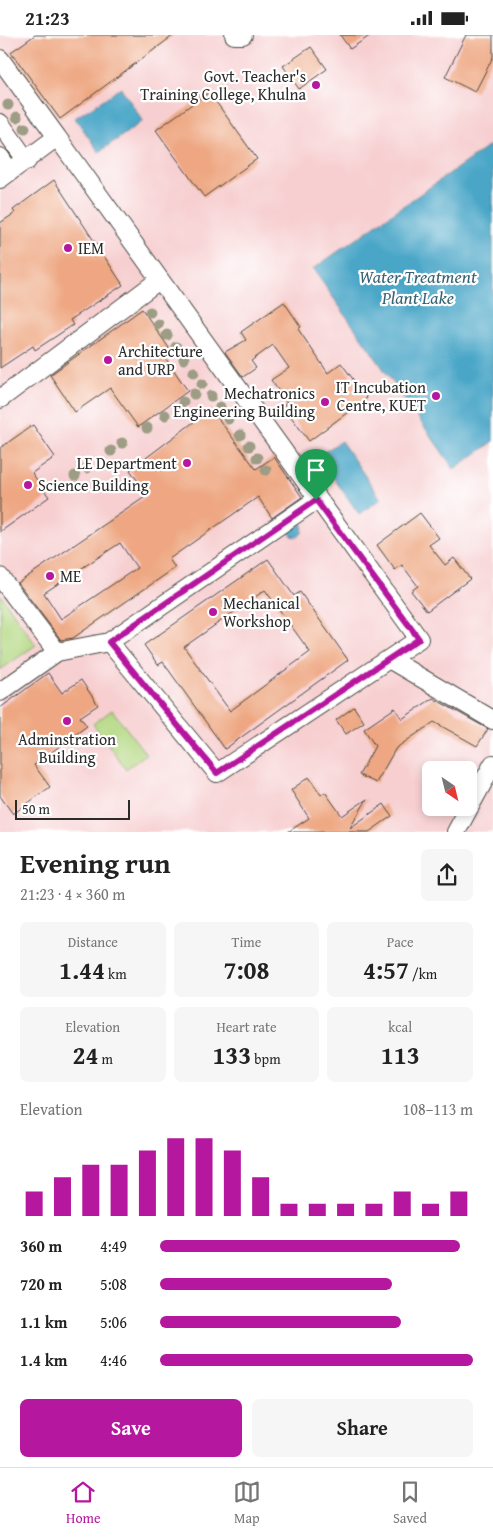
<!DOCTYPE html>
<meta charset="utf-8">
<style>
body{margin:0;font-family:"Gentium Book Plus",serif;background:#f6f6f6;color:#222;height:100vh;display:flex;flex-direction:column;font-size:19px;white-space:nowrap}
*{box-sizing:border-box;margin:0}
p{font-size:16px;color:#767676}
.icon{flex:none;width:28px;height:28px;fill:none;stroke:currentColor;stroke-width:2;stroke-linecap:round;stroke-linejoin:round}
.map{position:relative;height:797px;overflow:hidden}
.sheet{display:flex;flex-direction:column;background:#fff;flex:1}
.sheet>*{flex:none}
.needle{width:32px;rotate:145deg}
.tools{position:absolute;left:422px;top:726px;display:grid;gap:10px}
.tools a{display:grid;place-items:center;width:55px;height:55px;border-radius:8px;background:#fff;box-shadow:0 2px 8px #0003;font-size:25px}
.scale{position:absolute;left:15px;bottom:12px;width:115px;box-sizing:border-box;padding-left:5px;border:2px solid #2b2b2b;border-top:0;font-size:14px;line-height:18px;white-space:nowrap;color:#2b2b2b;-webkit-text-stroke:4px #fff;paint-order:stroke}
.pin{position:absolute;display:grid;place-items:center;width:42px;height:42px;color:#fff;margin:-51px -21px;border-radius:50% 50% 50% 0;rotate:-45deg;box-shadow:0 0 5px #0007}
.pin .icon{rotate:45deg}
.round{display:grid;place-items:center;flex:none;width:52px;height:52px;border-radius:8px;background:#f6f6f6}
.overview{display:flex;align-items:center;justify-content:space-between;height:85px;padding:0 20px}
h1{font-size:28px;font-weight:600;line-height:38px}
.figures{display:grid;grid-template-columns:repeat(3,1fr);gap:8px;height:85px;padding:5px 20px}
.figures div{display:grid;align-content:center;border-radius:8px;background:#f6f6f6;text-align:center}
.figures b{font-size:25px;font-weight:600}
.figures small{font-size:14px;font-weight:400}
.figures p{font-size:14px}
.chart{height:140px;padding:10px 20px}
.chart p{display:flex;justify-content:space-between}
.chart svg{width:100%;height:90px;margin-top:5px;stroke:#b5179e;stroke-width:6}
.button{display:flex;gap:10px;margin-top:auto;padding:10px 20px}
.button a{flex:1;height:58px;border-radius:8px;background:#b5179e;color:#fff;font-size:20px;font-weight:600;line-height:58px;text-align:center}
.button a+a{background:#f6f6f6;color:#222}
ul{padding:0 20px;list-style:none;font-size:16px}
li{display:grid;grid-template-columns:80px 60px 1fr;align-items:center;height:38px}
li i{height:12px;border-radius:6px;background:#b5179e}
.status{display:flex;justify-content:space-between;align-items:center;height:35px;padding:0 25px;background:#fff;direction:ltr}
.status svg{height:14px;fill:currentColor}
.dock{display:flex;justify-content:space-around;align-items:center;height:70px;border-top:1px solid #e0e0e0;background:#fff;font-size:14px;color:#767676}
.dock a{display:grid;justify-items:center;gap:2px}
.dock .selected{color:#b5179e}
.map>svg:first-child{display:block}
</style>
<div class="status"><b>21:23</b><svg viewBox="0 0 49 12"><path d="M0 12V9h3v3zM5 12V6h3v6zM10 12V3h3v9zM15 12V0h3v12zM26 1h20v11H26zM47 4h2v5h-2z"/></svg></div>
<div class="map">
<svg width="493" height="797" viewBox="0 0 493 797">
<rect width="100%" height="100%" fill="#fff"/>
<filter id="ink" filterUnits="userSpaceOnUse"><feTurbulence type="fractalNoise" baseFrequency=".02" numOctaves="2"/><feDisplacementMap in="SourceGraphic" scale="10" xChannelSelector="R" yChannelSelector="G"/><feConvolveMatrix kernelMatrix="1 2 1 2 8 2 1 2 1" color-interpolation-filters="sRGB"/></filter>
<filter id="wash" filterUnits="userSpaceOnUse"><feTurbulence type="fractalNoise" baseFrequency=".0096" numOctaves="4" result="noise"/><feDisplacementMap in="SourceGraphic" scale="20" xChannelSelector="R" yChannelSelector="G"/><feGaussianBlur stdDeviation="1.12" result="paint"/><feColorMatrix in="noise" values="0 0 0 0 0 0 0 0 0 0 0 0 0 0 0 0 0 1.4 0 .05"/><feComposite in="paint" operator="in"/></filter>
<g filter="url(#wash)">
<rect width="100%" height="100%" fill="#f4e9d3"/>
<!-- built -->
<path fill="#f7cfd0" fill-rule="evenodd" d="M0 0H493V797H0ZM431 735H469V772H431Z"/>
<!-- green -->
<path fill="#b2d780" stroke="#6e8156" d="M0 559 36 610 0 635Z
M112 675 146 719 126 734 93 689Z"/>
<!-- water -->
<path fill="#49a6c7" stroke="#3a6879" d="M121 53 143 86 99 117 75 83Z
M493 108V407L454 434 313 234Z
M341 406 381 464 359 479 318 421Z
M300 486 303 490 302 498 297 502 292 501 287 495Z"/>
<g id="blocks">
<!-- building -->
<path fill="#eea782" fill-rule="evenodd" d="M35 0H174L60 84 11 17Z
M340 0H371L350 14Z
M466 0H493V22L475 57 445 42Z
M311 12 327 34 299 54 283 31Z
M209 57 257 124 204 162 156 95Z
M54 145 123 250 70 285 73 290 35 315 33 311 0 333V188L15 178 13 175Z
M284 267 301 292 298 294 328 338 341 328 367 363 309 406 283 371 287 368 271 345 289 333 273 310 251 326 256 333 243 342 225 317 246 305 241 297Z
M142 274 169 313 162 318 188 356 138 392 110 353 75 377 50 340Z
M211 374 256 434 274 422 302 462 272 483 258 462 169 524 175 533 73 603 61 605 18 548 148 460 130 435ZM120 508 137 533 61 584 44 558Z
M33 390 55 422 32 438 49 462 0 497V413Z
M420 478 439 503 429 510 445 530 454 523 470 544 427 576 411 556 418 551 402 530 395 535 377 510Z
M268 524 294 561 300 557 348 625 225 714 163 627 158 630 144 610ZM265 555 310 617 230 676 184 612Z
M48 638 62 658 81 645 98 670 80 682 87 691 34 730 50 752 13 779 0 761V673Z
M433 663 488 694 477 711 434 687 396 713 376 748 359 740 375 711 364 694 395 673 402 684Z
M354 672 364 687 346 699 336 685Z
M309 742 321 760 325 757 342 781 367 764 350 793 384 769 392 781 369 797H288L309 783 291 755Z"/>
</g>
</g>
<g filter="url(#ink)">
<use href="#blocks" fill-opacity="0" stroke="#494844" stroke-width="1"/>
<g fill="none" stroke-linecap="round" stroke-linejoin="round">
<defs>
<path id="minor" d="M234 0H243
M0 24 57 102
M0 88 27 126
M0 122 10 137
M0 144 57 102 419 604 217 738 109 607 57 617 0 657
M0 364 159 245
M0 542 57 617
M109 607 316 465
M389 624 493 685
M456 797 493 729"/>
</defs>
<!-- minor casing -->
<use href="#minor" stroke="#494844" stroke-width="20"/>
<!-- minor -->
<use href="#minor" stroke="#fff" stroke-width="18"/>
</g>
<!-- trees -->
<g fill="#9c9d84">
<circle cx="8" cy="70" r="5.5"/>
<circle cx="17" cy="82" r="5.5"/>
<circle cx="25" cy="93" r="5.5"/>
<circle cx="150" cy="277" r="5.5"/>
<circle cx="158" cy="289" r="5.5"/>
<circle cx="167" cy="300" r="5.5"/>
<circle cx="176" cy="312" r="5.5"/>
<circle cx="184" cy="324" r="5.5"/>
<circle cx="194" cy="337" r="5.5"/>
<circle cx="202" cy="349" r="5.5"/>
<circle cx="194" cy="359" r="5.5"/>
<circle cx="211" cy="361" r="5.5"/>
<circle cx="183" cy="367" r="5.5"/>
<circle cx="220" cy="372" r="5.5"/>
<circle cx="165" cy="380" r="5.5"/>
<circle cx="228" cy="384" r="5.5"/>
<circle cx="147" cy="393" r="5.5"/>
<circle cx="240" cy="400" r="5.5"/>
<circle cx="122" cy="408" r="5.5"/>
<circle cx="249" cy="411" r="5.5"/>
<circle cx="111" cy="416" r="5.5"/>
<circle cx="257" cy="423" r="5.5"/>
<circle cx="87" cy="433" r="5.5"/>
<circle cx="266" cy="435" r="5.5"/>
<circle cx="75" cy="441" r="5.5"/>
</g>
</g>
<g fill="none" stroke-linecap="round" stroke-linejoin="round" filter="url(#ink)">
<defs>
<path id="route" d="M316 465 419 604 217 738 109 607Z"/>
</defs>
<!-- route casing -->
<use href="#route" stroke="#fff" stroke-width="10"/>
<!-- route -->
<use href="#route" stroke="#b5179e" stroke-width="6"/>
</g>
<!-- markers -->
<g fill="#b5179e" stroke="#fff" stroke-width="2">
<circle cx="316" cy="50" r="5"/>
<circle cx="68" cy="213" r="5"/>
<circle cx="108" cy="325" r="5"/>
<circle cx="436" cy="361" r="5"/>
<circle cx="325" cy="367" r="5"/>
<circle cx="187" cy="428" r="5"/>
<circle cx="28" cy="450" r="5"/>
<circle cx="50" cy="541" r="5"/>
<circle cx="213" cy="577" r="5"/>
<circle cx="67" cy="686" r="5"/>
</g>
<g text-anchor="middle" stroke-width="4.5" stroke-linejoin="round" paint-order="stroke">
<!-- poi labels -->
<g font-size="16" fill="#2b2b2b" stroke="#fff" text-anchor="start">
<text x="306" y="47" text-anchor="end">Govt. Teacher's<tspan x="306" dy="18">Training College, Khulna</tspan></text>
<text x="78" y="219">IEM</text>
<text x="118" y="322">Architecture<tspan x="118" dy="18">and URP</tspan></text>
<text x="426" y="358" text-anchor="end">IT Incubation<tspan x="426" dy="18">Centre, KUET</tspan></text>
<text x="315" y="364" text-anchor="end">Mechatronics<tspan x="315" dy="18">Engineering Building</tspan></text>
<text x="177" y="434" text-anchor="end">LE Department</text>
<text x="38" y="456">Science Building</text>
<text x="60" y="547">ME</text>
<text x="223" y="574">Mechanical<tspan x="223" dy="18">Workshop</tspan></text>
<text x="67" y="710" text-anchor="middle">Adminstration<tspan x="67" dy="18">Building</tspan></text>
</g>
<!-- water labels -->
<g font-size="18" font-style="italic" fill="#386271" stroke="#fff">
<text x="418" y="248">Water Treatment<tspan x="418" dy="21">Plant Lake</tspan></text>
</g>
</g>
</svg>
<div class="tools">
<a><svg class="needle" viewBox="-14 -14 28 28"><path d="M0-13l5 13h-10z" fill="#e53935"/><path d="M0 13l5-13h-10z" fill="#767676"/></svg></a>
</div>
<div class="scale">50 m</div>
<div class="pin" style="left:316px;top:465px;background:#1e9e55"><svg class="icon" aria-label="arrive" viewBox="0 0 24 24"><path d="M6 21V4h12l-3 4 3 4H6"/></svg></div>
</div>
<section class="sheet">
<div class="overview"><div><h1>Evening run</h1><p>21:23 · 4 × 360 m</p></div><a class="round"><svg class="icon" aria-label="share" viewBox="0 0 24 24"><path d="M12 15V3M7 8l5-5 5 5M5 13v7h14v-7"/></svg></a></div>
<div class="figures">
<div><p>Distance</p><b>1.44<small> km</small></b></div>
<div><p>Time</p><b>7:08</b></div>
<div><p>Pace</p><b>4:57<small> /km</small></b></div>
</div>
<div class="figures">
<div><p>Elevation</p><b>24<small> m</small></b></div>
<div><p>Heart rate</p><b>133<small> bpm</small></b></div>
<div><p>kcal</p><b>113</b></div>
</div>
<div class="chart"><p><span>Elevation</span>108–113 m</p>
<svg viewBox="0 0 160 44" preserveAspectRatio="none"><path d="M5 44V32M15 44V25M25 44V19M35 44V19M45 44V12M55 44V6M65 44V6M75 44V12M85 44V25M95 44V38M105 44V38M115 44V38M125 44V38M135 44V32M145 44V38M155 44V32"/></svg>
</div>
<ul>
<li><b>360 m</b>4:49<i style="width:96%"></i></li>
<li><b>720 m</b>5:08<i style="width:74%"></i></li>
<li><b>1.1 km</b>5:06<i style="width:77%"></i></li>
<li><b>1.4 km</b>4:46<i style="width:100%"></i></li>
</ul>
<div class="button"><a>Save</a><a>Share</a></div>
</section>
<nav class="dock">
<a class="selected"><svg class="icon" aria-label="home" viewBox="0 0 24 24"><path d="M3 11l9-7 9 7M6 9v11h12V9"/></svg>Home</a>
<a><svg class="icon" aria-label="map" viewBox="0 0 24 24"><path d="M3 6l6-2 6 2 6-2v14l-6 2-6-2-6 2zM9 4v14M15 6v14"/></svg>Map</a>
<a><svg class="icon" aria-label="saved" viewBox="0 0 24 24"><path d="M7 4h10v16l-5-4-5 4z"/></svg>Saved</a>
</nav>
